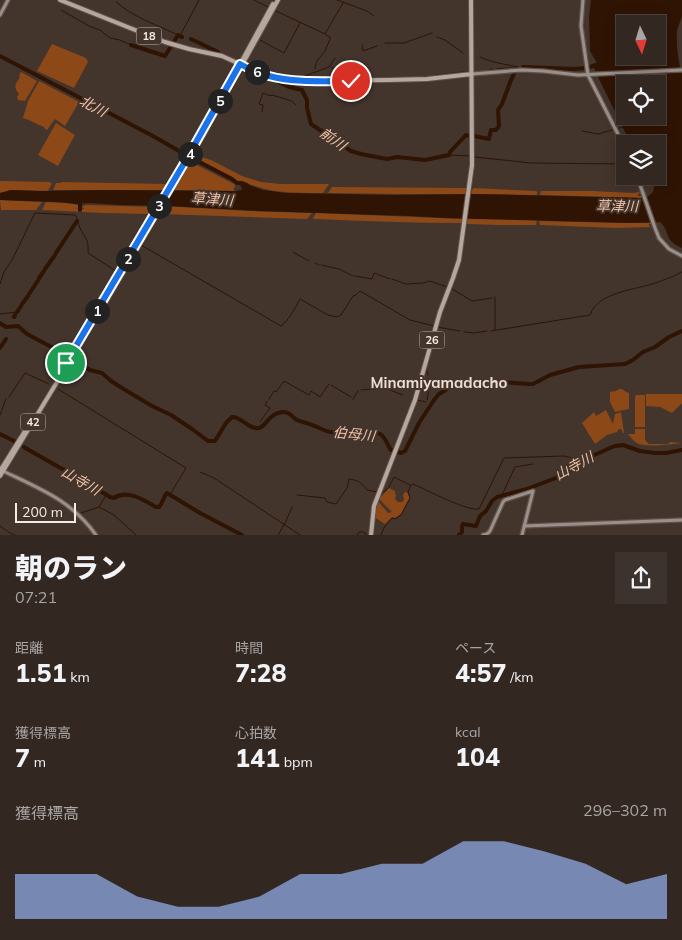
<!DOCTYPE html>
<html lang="ja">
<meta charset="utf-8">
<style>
body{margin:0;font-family:Mulish,"Noto Sans JP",sans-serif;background:#3d332e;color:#f1f3f6;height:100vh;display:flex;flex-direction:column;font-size:19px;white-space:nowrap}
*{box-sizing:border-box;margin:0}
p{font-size:16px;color:#a8a5a5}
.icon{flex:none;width:28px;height:28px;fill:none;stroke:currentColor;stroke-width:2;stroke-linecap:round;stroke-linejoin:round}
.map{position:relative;height:535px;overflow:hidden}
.panel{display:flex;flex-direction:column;background:#322721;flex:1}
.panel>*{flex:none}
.needle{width:32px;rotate:176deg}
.controls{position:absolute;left:616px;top:15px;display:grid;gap:10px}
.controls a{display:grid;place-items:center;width:50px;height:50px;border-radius:0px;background:#322721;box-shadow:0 2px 12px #0003,0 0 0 1px #4d443f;font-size:25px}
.scale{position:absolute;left:15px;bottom:12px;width:61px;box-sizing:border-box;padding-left:5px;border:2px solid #f4ebe5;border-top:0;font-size:14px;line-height:18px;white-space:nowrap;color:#f4ebe5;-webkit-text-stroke:4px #43342c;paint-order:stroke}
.pin{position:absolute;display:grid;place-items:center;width:42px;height:42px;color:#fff;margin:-21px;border:2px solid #fff;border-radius:50%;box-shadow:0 1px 5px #0007}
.km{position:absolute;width:25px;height:25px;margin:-12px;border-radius:50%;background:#222;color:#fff;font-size:14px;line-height:25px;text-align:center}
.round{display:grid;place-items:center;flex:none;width:52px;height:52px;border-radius:0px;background:#3d332e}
.headline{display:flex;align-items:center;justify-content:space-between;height:85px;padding:0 15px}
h1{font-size:28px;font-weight:800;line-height:38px}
.stats{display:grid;grid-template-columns:repeat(3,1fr);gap:8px;height:85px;padding:5px 15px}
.stats div{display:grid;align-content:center}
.stats b{font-size:25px;font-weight:800}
.stats small{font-size:14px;font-weight:400}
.stats p{font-size:14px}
.chart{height:140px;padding:10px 15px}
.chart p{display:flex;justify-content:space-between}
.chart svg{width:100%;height:90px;margin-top:5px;fill:#95b2f1;opacity:.7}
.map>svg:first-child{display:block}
</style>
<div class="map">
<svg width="682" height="535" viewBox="0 0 682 535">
<rect width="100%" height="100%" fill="#43342c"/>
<!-- green -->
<path fill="#8d4818" d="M52 44 86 58 88 62 74 88 37 71Z
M21 72 37 81 25 101 18 100 17 97 19 94C13 86 15 85 20 77L19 76Z
M39 81 79 102 65 126 55 119 47 130 45 129 44 127C37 125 31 120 23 118L28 101Z
M56 123 75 135 58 166 38 155Z
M195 155 211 160 242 176 261 182 280 184H329L323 193C308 193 291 193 275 191 262 189 249 183 237 182L234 179 193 157Z
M191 162 234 184 235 187 233 189 235 191 173 190Z
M0 181 50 182V183H52L48 191 11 190 0 193Z
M61 182 169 184 165 190H53L56 183H61Z
M332 187 467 188V194H396L328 193Z
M473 188 536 191 537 192V195L471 194Z
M541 191H592L633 193 639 192 640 193 638 194V196H641L642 198 540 195Z
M0 200 42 202 36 210H1Z
M46 202 68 203 78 205 79 208 76 209H84V208L81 207 86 205 155 207 150 214 102 213 43 210H42Z
M164 206 248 211 312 213 307 219 161 214Z
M316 213 464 219 463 223C413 223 364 221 314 219L313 218Z
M467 219 537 220 536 225H499L467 224Z
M539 221 626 223H651V224H649V226L651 227 615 228 540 225Z
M619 389H622L626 392 629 393V409L615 412 610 402V392L616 391Z
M646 394H682V403L672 413 660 407 646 406Z
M636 395H645V427H635V397Z
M606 410 613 424 615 414 621 412 624 433H623L621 429H619L617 432 607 435 595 444 582 423 594 412 596 416Z
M635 429H645V440L649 444H668L670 442 682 443C672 444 646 448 637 443 633 441 631 437 628 434H635Z
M389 488 395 491V494L396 495 395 499 398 502H402L404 500 403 495 405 492H407L410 498 401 514 395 518 392 517 385 524 374 517 375 504 378 501 388 513 392 512 379 499Z"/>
<!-- water -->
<path fill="#2f1404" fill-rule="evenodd" d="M591 0H682C682 5 682 11 682 16 681 21 678 25 677 31 676 45 678 61 682 74V248C663 240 671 232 660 222L631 223 445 218 410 216 259 211 168 206 120 205 90 203 76 204 56 202 0 200V193L11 190 39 191 106 190 235 191 241 190 242 188 240 186 243 183 263 190 286 193 396 195 478 194 646 198 653 192 654 187 646 176H658V144H631L597 75 594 68 597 63 590 51 589 17ZM625 24H658V56H625ZM625 84H658V116H625Z"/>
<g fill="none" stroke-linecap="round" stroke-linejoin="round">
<!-- stream -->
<path stroke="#2f1404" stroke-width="1" d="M254 0 268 7
M337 0 367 11 374 16
M116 2C133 17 157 25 178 35
M61 10 89 26 100 30 110 38 120 40 131 45
M276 11 325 34 343 3
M180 36 199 0
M437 37 445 40 463 53
M260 40 284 53 300 23
M385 43H404L432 33
M362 45 363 51 377 46
M480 57C493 63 505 64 518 67
M331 67 351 77V78
M507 68H518
M315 69C315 60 321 57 325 51 327 47 328 43 330 39V37L326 35
M490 69H493
M496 69 505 68
M463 72H468
M457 73 461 72
M445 74H448
M449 74 455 73
M437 75H443
M294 78H302
M303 78 305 76 329 67 335 58
M307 78H410L436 76
M262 112 263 105 259 104 263 93 271 96 272 95 292 101 296 105
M582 131 598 134 623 127
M449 155 471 156
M475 157 531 163
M532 163 625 164
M141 245 281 326C290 319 295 308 300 299L328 315 337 317 341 315 353 296 356 295 360 291 410 320 434 326
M293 252 309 261
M315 263 319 265
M321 265 339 269 353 276
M355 276 372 279 374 273 390 279
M392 279 406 284 423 283 430 281 447 287
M0 284 4 272 12 260 35 213 75 215C78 219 78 223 80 228 85 239 89 238 88 253L116 271 135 242 137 243
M452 289 472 301 492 298
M495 297V330
M0 314 17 312
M437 327 460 331
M491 331 590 315C597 293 633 290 652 284 662 281 672 277 682 272
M464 332 474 333 487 331
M424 361 425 355 426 353 431 333 434 327
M426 368 428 375
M331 385 351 397
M58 389 186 468 171 493
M361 390 376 389 382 386 386 389
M390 390 403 395
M9 397 25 373 49 384
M269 399 274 391 276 392 284 381 309 395 311 391 320 397 329 384
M353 399 358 391
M417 400 426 402
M427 400 428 395 429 378
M0 415 6 399
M260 422 270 408 265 405 267 401
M200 472 214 478 300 535
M381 492H384L389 487 394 477 410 485
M106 495 99 507 114 515 136 535
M297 495 325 498 327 502 336 504 347 488 349 479C358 480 362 483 367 490L377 492
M502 495 515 467 533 464
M81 513 99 507
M0 526 10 533 15 535
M278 535 286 521 292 507
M357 535 359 532H363L367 535
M381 535 385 526 392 518 395 519 401 515 410 498 408 492 411 485 413 484C427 490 466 511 479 509L504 458 564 456 579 460 580 462"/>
<!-- river -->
<path stroke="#2f1404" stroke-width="4" d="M191 39 218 52
M131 45 165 56 178 35 182 37
M0 56 153 136 186 155
M523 67 574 69 585 68
M590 67 599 64
M260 75 268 79H274L276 81 289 87 302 90 307 100V108L311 124 351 151 361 154 387 159 397 157 425 160 449 155 450 152 466 135 471 136
M474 136 489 139 491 130H496L499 126 498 110 502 104 511 80 515 72
M188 156 232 179 237 183H242L247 185
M80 200V210
M56 253 77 221
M45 269 55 255
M39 278 44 271
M29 294 39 279
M22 304 28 296
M17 312 21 306
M14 317 15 315
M0 323 6 327 18 326 27 334 59 351 64 356 74 363 80 364 90 370 102 373 111 381 122 388 152 406 171 415 192 429 208 441H215L226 423 232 417C241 416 249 430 259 428 266 427 269 412 284 412 290 412 293 418 297 420 302 422 307 423 312 425 318 427 324 431 330 432 346 434 365 427 380 434 386 437 387 445 391 450L401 453 405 451 419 423 434 400 439 394 455 384 484 381 529 384H533L550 375 579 367 625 364 633 360 643 352 655 347 669 337 682 331
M0 348 6 339
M0 434 14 441
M24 447C52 464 82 479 110 497L114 498C127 489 144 500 156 507H159C163 503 163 497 167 493L200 513 242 535
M459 535 462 532V527L463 524 476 526 480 516 486 511 492 501 497 497 527 489 561 476 567 473 581 461 610 448 615 446 623 445 640 451 655 453H666L682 450"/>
<defs>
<path id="secondary" d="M583 0 581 26 588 75 625 148
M0 15 8 0
M472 74 522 70 543 71 578 75 682 70
M637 176 655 228 659 238 669 249 682 256
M3 471C40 489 71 500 96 535
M524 526 682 520
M483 535 487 534 490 531 503 502 505 500 533 491
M522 535 533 491"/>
<path id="primary" d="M60 0 165 42 189 49 222 56 264 75 274 77 303 81 389 80 427 79 472 74
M220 101 273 4
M71 353 115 280
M0 471 32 420
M0 476 105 303 198 144 278 0
M371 535 374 506 415 400 440 312 453 278 459 260 472 165 471 0"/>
</defs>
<!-- secondary casing -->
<use href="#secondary" stroke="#5f514a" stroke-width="5.5"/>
<!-- primary casing -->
<use href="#primary" stroke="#5f514a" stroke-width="6"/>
<!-- secondary -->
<use href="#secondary" stroke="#9b8f89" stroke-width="3"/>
<!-- primary -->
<use href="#primary" stroke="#b6a79e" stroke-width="4"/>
</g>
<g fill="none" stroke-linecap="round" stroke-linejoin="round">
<defs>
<path id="route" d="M66 363 186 160 240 64C249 69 259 74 269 76 295 83 324 81 351 81"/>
</defs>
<!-- route casing -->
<use href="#route" stroke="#fff" stroke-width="10"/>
<!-- route -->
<use href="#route" stroke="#1a73e8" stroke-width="6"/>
</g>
<g text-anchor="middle" stroke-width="4" stroke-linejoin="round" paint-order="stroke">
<!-- shield labels -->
<g fill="#43342c" stroke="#bfb4ae" stroke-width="1">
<rect x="136.5" y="27.5" width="25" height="17" rx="4"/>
<rect x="419.5" y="331.5" width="25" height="17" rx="4"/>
<rect x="20.5" y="413.5" width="25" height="17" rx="4"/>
</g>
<g font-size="11" font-weight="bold" fill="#f4ebe5">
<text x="149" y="40">18</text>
<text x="432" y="344">26</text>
<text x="33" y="426">42</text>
</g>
<!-- water labels -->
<g font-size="14" font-style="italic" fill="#f1c3a9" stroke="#43342c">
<text transform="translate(93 106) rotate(28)" y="5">北川</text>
<text transform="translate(333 139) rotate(35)" y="5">前川</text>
<text transform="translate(212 199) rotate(4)" y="5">草津川</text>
<text transform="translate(617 206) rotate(1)" y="5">草津川</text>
<text transform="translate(354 434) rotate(6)" y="5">伯母川</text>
<text transform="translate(574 466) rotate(-29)" y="5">山寺川</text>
<text transform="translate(81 481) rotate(30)" y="5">山寺川</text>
</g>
<!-- quarter labels -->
<g font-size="15" font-weight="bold" fill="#f0ddd2" stroke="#43342c">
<text x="439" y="388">Minamiyamadacho</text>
</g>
</g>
</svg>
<div class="controls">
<a><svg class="needle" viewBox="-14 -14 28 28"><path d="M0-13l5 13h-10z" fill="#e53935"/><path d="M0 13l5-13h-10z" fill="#a8a5a5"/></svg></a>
<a><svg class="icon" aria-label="locate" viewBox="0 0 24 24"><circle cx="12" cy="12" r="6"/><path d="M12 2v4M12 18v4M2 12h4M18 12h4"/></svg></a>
<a><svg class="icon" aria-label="layers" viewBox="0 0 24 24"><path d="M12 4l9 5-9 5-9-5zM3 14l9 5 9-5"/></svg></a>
</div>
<div class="scale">200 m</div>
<div class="pin" style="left:66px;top:363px;background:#1e9e55"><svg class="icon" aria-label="arrive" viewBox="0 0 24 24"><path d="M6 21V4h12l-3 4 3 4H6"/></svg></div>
<div class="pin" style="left:351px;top:81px;background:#d93025"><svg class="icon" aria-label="check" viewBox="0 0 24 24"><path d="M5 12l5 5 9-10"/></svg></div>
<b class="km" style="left:97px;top:311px">1</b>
<b class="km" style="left:128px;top:259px">2</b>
<b class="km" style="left:159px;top:206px">3</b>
<b class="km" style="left:190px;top:154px">4</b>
<b class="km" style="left:220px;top:101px">5</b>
<b class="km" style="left:257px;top:72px">6</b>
</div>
<section class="panel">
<div class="headline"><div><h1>朝のラン</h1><p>07:21</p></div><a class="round"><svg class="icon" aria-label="share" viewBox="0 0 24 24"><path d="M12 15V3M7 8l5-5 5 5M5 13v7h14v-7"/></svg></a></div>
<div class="stats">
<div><p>距離</p><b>1.51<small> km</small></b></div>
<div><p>時間</p><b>7:28</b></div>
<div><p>ペース</p><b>4:57<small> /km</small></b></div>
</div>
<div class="stats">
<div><p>獲得標高</p><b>7<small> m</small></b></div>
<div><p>心拍数</p><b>141<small> bpm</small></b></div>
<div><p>kcal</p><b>104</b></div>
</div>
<div class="chart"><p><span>獲得標高</span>296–302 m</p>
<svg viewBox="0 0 160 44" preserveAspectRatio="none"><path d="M0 44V22L10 22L20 22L30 33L40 38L50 38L60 33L70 22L80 22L90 17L100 17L110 6L120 6L130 11L140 17L150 27L160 22V44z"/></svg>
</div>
</section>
